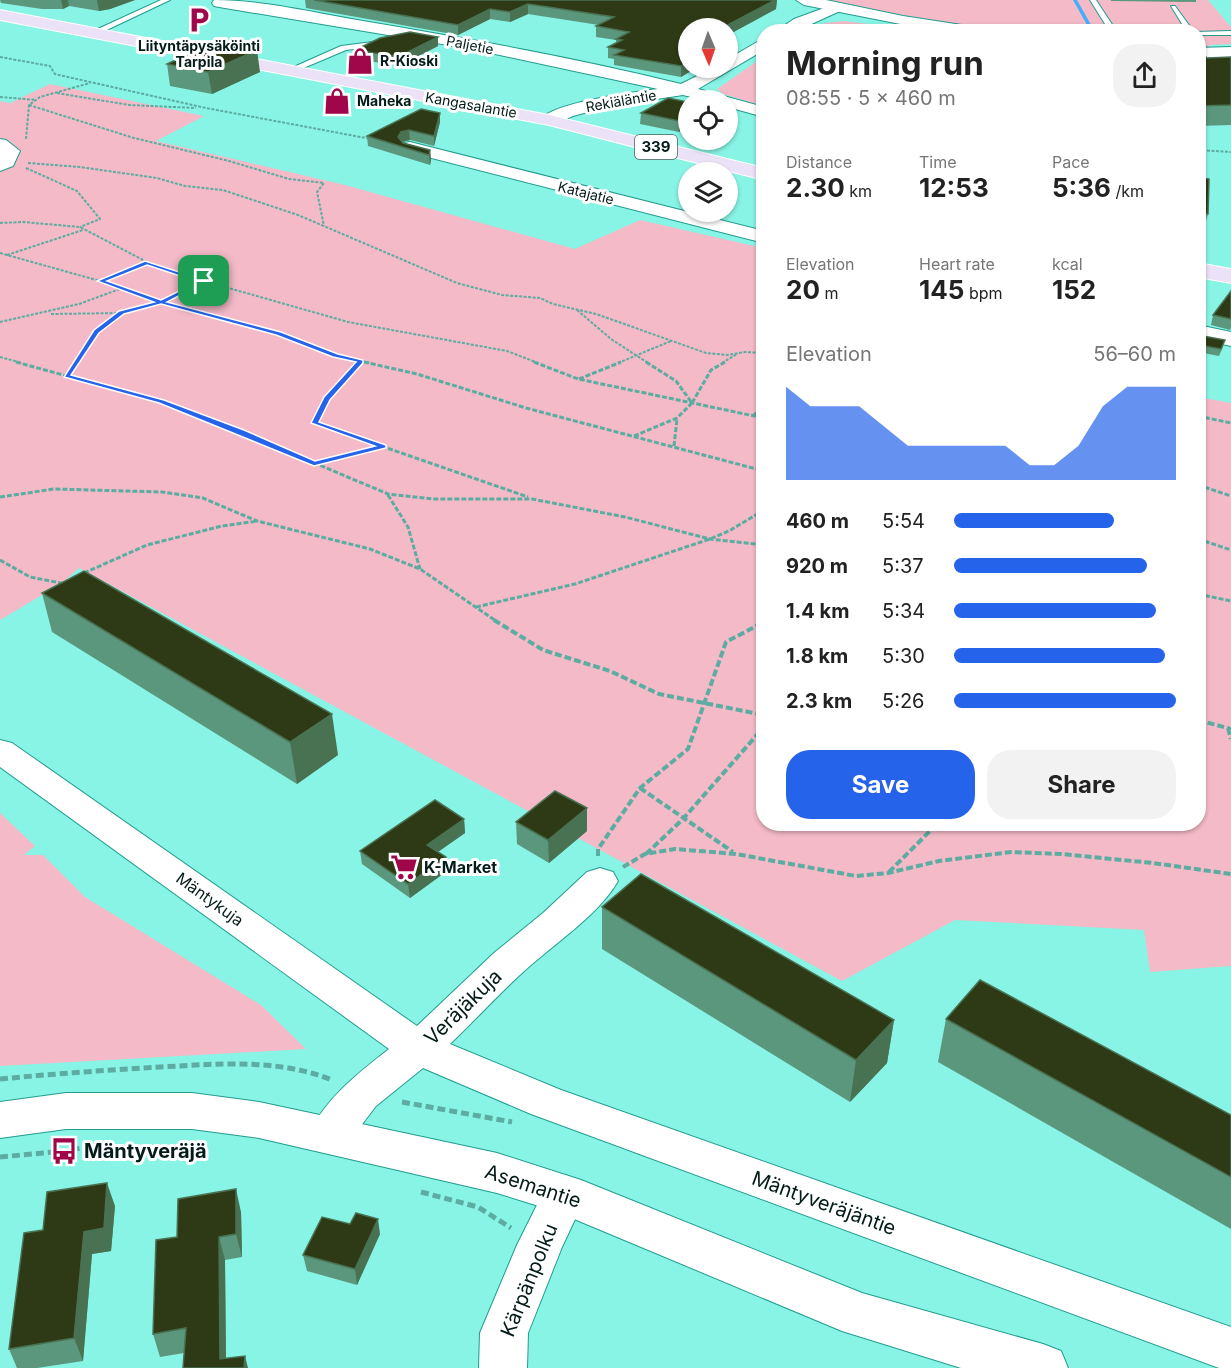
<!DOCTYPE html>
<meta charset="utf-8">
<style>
body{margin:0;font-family:Inter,sans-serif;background:#f2f2f2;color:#222;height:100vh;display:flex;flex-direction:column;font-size:22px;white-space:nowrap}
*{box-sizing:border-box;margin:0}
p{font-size:20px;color:#767676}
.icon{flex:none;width:33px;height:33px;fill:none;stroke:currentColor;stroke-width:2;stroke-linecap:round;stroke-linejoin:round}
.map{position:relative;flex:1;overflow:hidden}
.panel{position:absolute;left:756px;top:24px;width:450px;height:807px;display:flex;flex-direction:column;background:#fff;border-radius:24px;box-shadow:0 2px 4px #0004}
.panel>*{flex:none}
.needle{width:39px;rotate:178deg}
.buttons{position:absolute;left:678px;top:18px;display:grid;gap:12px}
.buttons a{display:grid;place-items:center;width:60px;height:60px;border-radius:50%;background:#fff;box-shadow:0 2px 4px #0004;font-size:30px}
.pin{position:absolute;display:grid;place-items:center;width:51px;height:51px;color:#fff;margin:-26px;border-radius:12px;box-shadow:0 3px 9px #0006}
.round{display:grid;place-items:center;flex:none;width:63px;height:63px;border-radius:24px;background:#f2f2f2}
.headline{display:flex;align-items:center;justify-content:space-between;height:102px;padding:0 30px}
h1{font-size:33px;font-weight:700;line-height:45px}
.stats{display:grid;grid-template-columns:repeat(3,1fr);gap:9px;height:102px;padding:6px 30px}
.stats div{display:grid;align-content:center}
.stats b{font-size:26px;font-weight:700}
.stats small{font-size:16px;font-weight:400}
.stats p{font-size:16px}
.chart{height:168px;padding:12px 30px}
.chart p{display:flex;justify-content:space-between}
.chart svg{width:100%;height:108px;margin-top:6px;fill:#2563eb;opacity:.7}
.button{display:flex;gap:12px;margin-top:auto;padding:12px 30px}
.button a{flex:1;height:69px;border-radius:24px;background:#2563eb;color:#fff;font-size:24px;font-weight:700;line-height:69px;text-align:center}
.button a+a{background:#f2f2f2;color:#222}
ul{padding:0 30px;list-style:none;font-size:20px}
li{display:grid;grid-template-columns:96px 72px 1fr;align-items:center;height:45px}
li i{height:15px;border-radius:8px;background:#2563eb}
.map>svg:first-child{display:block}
</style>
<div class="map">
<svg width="1231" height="1368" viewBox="0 0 1231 1368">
<rect width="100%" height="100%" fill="#88f4e5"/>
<!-- green -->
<path fill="#f4bac7" d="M817 0H1208L1231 27V44L1209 45 1212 49H1199L1198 32 993 31Z
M843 21 929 31H804L826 23Z
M763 57V106L723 94 717 89Z
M50 84 204 116 156 141 345 185 575 249 640 220 763 248 764 824H1198L1199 397 1231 403V966L1150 972 1144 930 955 920 842 981 79 568 62 583 0 620V101L10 103Z
M0 813 35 846 24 855H43L85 897 261 1005 306 1049 0 1066Z"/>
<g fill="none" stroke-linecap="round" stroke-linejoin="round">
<!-- stream -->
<path fill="#43affc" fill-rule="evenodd" d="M1073 0H1077L1095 32H1091Z"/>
<defs>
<path id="service" d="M161 0H170L96 35 89 33Z
M1090 0H1096L1117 32H1110Z
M1171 6H1175L1194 32H1187Z
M1231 31V35H1198V32H1195Z
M388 40 391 44 346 50 294 72 287 70 341 46Z
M1198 40 1206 47 1204 53 1214 63V67H1208L1198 56Z"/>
<path id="minor" d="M214 0C262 0 315 13 363 21 470 39 576 58 681 84L713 68H728V59L764 38V50L698 89 764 107V117L728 107V100H704L683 95 610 106 573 116 555 124H543L540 120C553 102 635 92 658 89L472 49 219 7 214 6 212 3Z
M835 4 840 5 842 8 840 11 794 32H775L794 19Z
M0 139 6 140 20 151 13 166 0 171Z
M410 142 764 231V243L404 151 401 147 404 143Z
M1198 325 1231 332V346L1198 339Z
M0 740 12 743 417 1026 494 953 543 913 587 872 600 868 613 872 618 881C599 915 551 946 522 973 497 996 474 1021 450 1044L561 1090 1231 1327V1368H1219L531 1114 423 1068 376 1106 344 1148 329 1153 314 1148 308 1135C326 1098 357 1074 389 1049L0 767Z
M565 1175 581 1181 587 1194 562 1247 528 1333 527 1368H479L480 1333 517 1245 549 1181Z"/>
<path id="tertiary" d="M796 0H826L903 16 975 27 983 32H941L804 5Z
M1231 47V57L1198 58V48Z"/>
<path id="secondary" d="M66 1093H192L259 1102 497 1153 581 1180 862 1293 1043 1344 1061 1351 1068 1368H961L842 1331 555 1211 497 1193 259 1138 192 1129H66L0 1138V1102Z"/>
<path id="primary" d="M0 10 549 115 764 168V180L549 125 0 20Z
M1198 263 1231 269V283L1198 277Z"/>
</defs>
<!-- service casing -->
<use href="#service" stroke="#219c8e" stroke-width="2"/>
<!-- minor casing -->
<use href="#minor" stroke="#219c8e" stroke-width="2"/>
<!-- tertiary casing -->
<use href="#tertiary" stroke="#219c8e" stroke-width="2"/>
<!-- secondary casing -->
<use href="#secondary" stroke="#219c8e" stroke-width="2"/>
<!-- primary casing -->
<use href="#primary" stroke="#fff" stroke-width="2"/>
<!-- path-far3 -->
<path stroke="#5caca1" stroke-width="2" stroke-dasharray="3 1.5" stroke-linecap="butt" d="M0 57 50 66 55 74 59 75 206 108 371 139
M57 93 129 105 196 108
M0 97 36 100
M29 105 134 138 229 161 289 179 324 183 317 192 324 226
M26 139 29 105 40 97 90 83
M1198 150 1231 152
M28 163 80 167 157 178 185 186 223 190 298 215 457 283 502 295 540 298 553 304 596 314 706 353 727 355 745 352 764 353
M26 168 77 191 100 219 80 227
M0 223 23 222 80 227 147 262 176 273 348 322 507 351 538 363
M0 253 100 281 161 302 279 333 336 355 371 363
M7 255 83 230
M100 281 146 263
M577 310 611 339 648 363
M51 314 121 313
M0 322 79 304 120 289
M0 357 22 363
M75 363 96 331 122 313 161 302 203 282
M359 363 361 361
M618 363 671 341
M722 363 737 354"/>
<!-- path-far2 -->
<path stroke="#5caca1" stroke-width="3" stroke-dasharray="5 2" stroke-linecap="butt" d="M16 362 161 402 241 432 388 494 433 499H532L625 517 710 539 764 545
M360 362 326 399 315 423 528 497
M364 362 417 374 526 408 764 471
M534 362 578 379 764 418
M646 362 676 381 692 403 711 370 725 362
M67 376 76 362
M579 379 621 362
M753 416 764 405
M1198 416 1231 423
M634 436 677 418 692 403
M674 446 677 419
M315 463 383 446
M1198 485 1231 496
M388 495 408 527 420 569
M0 497 54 489 162 492 203 498 257 521 370 549 420 569 496 621
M1198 539 1231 550
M0 560 30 577 66 584
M84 573 147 545 222 526 257 521
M1198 594 1231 601
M476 607 575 584 710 539 729 531 764 510"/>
<!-- path-far1 -->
<path stroke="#5caca1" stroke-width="4" stroke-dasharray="7 3" stroke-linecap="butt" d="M494 620 543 650 610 671 659 694 764 715
M1198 720 1231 729
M1228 728 1231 739
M640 788 733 852
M646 854 683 819 764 727
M598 856V849L640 788 688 749 726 642 764 622
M623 867 645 854 675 849 736 854 856 876 888 873 939 861 1011 852 1061 854 1153 863 1231 874
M889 872 937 824"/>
<!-- path -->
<path stroke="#5caca1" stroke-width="5" stroke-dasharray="8 4" stroke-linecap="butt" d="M0 1079C53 1074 107 1070 160 1067 218 1064 277 1058 332 1080
M402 1102 512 1122
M0 1157 64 1151 103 1144
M421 1192 478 1207 511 1228"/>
<!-- service -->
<use href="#service" fill="#fff" fill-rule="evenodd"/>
<!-- minor -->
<use href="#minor" fill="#fff" fill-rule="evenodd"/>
<!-- tertiary -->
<use href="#tertiary" fill="#fff" fill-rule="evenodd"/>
<!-- secondary -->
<use href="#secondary" fill="#fff" fill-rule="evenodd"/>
<!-- primary -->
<use href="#primary" fill="#ebe2f8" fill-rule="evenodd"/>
</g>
<!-- wall -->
<path fill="#5b977d" d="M0 0H135L110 9 99 11 69 6 63 9H42L1 3Z
M305 0H777L776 9 728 35 730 36V46L728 47V28L688 68H696L681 77 614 65V59L608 58V47L616 43V40L596 37V26L599 25 528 14 510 22 490 19 458 35 306 8Z
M1111 0H1196V2L1111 1Z
M438 46 399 66 356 59 355 50Z
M1198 53 1207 58 1231 57V125L1198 126Z
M167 64 260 72 212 94 170 86Z
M688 102V125L679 132 640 124 641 113Z
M440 122 434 146 410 140 402 142 403 143 430 150 431 160 430 165 368 146 367 136Z
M1198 177 1208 214 1205 224 1198 223Z
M1231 291V327L1230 330 1211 325 1213 315Z
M1203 336 1223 347 1219 356 1198 352V346Z
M42 593 338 755 297 784 52 632Z
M587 808V831L549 863 517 844 516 822Z
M464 819 465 833 438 852 447 871 410 898 362 864 360 851Z
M602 907 894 1020 887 1063 850 1102 602 949Z
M946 1019 1231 1115V1229L938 1062Z
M115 1206 111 1251 92 1254 83 1361 37 1368H17L9 1349 43 1230Z
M241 1212 242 1257 225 1260 226 1358 248 1368 184 1353 160 1357 153 1334 177 1237Z
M350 1224 380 1234 357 1285 307 1271 303 1255Z"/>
<!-- shaded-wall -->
<path fill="#497253" d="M61 0H68L69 6 63 9Z
M97 0H135L110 9 99 11Z
M775 0H777L776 9 728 35V28H722Z
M528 4V14L510 22V12Z
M490 9V19L458 35V25Z
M730 36V46L728 47V37Z
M438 37V46L399 66 398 57Z
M257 50 260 72 212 94 208 72Z
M688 61V68H696L681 77V66Z
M440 113V122L434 146V136Z
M688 115V125L679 132V121Z
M409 130 410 140 402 142 399 147 398 137 401 132Z
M430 150 431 160 430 165 429 155Z
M332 714 338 755 297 784 290 742Z
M587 808V831L549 863 548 840Z
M464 819 465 833 429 858 427 845Z
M446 857 447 871 410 898 408 884Z
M894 1020 887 1063 850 1102 856 1060Z
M107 1183 115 1206 111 1251 92 1254 83 1361 74 1338 84 1232Z
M236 1189 241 1212 242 1257 236 1234Z
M378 1219 380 1234 357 1285 355 1269Z
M219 1237 225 1260 226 1368 220 1359Z
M245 1356 248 1368H244Z"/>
<!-- building -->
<path fill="#2e3a15" stroke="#497253" stroke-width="1.5" d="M314 0H775L722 28H688V61L681 66 614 55 624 50 608 47 622 40 616 39 629 32 596 26 614 17 528 4 510 12 490 9 458 25Z
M410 32 438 37 398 57 355 50 380 38Z
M215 42 257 50 208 72 167 64Z
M1198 53H1202L1207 58 1231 57V105L1198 106Z
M668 98 688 102V115L679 121 641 113Z
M421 109 440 113 434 136 409 130 401 132 398 137 403 143 430 150 429 155 367 136Z
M1198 177 1209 179 1208 214 1198 213Z
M1231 291V319L1213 315Z
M1203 336 1225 340 1221 349 1199 345Z
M84 571 332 714 290 742 42 593Z
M555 791 587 808 548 840 516 822Z
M435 800 464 819 427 845 446 857 408 884 360 851Z
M641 874 894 1020 856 1060 602 907Z
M980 980 1231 1115V1177L946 1019Z
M107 1183 104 1228 84 1232 74 1338 9 1349 24 1233 43 1230 47 1192Z
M236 1189V1234L219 1237 220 1359 245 1356 244 1368H183L186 1328 153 1334 156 1240 177 1237 178 1199Z
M356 1213 378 1219 355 1269 303 1255 322 1217 350 1224Z"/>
<!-- route -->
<path fill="#2563eb" stroke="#fff" stroke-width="1.5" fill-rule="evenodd" d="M145 261 207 281 167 302 281 332 338 354 363 360V363L330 400 319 422 386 445V448L314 466 159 403 64 377 94 330 119 311 154 302 97 281ZM147 265 198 282 161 300 107 281ZM161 304 276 335 333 357 356 362 324 397 311 423 375 446 315 461 244 430 164 400 71 375 99 333 124 314Z"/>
<!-- icons -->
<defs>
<symbol id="parking-bare" viewBox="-9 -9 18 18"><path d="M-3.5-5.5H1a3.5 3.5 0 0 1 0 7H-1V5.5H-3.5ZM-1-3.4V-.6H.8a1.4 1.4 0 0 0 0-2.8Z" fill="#a0074b" stroke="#fff" stroke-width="2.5" paint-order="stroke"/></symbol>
<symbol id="shop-bare" viewBox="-9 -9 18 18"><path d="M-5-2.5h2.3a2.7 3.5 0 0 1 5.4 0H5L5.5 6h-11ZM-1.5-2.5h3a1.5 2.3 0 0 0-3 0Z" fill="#a0074b" stroke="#fff" stroke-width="2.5" paint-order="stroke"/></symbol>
<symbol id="supermarket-bare" viewBox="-9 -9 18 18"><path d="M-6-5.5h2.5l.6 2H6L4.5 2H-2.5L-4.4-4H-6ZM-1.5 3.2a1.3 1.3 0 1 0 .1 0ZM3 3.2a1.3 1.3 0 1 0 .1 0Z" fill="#a0074b" stroke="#fff" stroke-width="2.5" paint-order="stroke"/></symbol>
<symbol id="bus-bare" viewBox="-9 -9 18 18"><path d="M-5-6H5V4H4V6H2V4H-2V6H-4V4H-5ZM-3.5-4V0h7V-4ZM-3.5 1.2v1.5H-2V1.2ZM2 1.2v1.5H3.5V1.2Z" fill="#a0074b" stroke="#fff" stroke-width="2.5" paint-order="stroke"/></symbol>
</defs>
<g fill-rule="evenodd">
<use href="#parking-bare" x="180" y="1" width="38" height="38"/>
<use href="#shop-bare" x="341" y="42" width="38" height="38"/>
<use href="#shop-bare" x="318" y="82" width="38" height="38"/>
<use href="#supermarket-bare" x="385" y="848" width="38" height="38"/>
<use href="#bus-bare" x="45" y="1132" width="38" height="38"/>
</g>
<g text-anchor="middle" stroke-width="6" stroke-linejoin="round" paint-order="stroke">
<!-- far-street labels -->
<g font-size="14" fill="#041c19" stroke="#fff">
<text transform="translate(470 45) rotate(11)" y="5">Paljetie</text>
<text transform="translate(621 101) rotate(-10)" y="5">Rekiäläntie</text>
<text transform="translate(471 105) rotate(10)" y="5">Kangasalantie</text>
<text transform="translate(586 193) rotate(14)" y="5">Katajatie</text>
</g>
<!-- far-poi labels -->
<g font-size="14" font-weight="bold" fill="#041c19" stroke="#fff" text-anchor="start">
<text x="199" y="51" text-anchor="middle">Liityntäpysäköinti<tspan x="199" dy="16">Tarpila</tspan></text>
<text x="380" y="66">R-Kioski</text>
<text x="357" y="106">Maheka</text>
</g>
<!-- shield labels -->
<rect fill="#fff" stroke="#4f605e" stroke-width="1.5" x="635" y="135" width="42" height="24" rx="4.5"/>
<g font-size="15" font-weight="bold" fill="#041c19">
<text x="656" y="152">339</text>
</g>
<!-- poi labels -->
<g font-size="16" font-weight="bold" fill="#041c19" stroke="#fff" text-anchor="start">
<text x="424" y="873">K-Market</text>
</g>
<!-- street labels -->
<g font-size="16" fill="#041c19" stroke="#fff">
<text transform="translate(210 899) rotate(36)" y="6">Mäntykuja</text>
</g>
<!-- near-street labels -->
<g font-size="20" fill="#041c19" stroke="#fff">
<text transform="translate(463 1007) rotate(-44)" y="7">Veräjäkuja</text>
<text transform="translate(533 1186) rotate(18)" y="7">Asemantie</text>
<text transform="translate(824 1203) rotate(20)" y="7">Mäntyveräjäntie</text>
<text transform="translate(529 1280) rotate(-68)" y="7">Kärpänpolku</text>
</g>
<!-- near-poi labels -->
<g font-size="20" font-weight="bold" fill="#041c19" stroke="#fff" text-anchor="start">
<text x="84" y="1158">Mäntyveräjä</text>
</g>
</g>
</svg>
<div class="buttons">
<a><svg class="needle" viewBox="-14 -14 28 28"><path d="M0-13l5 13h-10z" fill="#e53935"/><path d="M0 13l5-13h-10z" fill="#767676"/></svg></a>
<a><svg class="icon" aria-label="locate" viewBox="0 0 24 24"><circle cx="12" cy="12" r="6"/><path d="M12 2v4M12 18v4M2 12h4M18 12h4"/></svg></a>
<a><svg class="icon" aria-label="layers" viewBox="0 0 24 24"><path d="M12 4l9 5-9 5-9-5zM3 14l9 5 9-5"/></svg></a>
</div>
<div class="pin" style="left:204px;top:281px;background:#1e9e55"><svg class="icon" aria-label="arrive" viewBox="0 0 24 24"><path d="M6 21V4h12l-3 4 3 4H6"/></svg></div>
<section class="panel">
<div class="headline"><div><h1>Morning run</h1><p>08:55 · 5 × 460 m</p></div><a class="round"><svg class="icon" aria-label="share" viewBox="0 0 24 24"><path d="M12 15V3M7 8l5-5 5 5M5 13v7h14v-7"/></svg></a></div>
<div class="stats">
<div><p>Distance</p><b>2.30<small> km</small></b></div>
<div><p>Time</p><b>12:53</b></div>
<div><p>Pace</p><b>5:36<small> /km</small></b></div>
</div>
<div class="stats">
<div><p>Elevation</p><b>20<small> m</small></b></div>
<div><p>Heart rate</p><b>145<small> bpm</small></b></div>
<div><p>kcal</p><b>152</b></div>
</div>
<div class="chart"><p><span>Elevation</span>56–60 m</p>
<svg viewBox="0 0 160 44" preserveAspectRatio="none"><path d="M0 44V6L10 14L20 14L30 14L40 22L50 30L60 30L70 30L80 30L90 30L100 38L110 38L120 30L130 14L140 6L150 6L160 6V44z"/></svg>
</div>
<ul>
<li><b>460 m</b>5:54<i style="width:72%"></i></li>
<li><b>920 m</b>5:37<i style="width:87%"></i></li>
<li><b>1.4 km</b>5:34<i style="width:91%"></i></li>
<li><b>1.8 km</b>5:30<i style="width:95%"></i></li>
<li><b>2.3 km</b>5:26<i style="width:100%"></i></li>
</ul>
<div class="button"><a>Save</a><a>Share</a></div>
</section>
</div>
